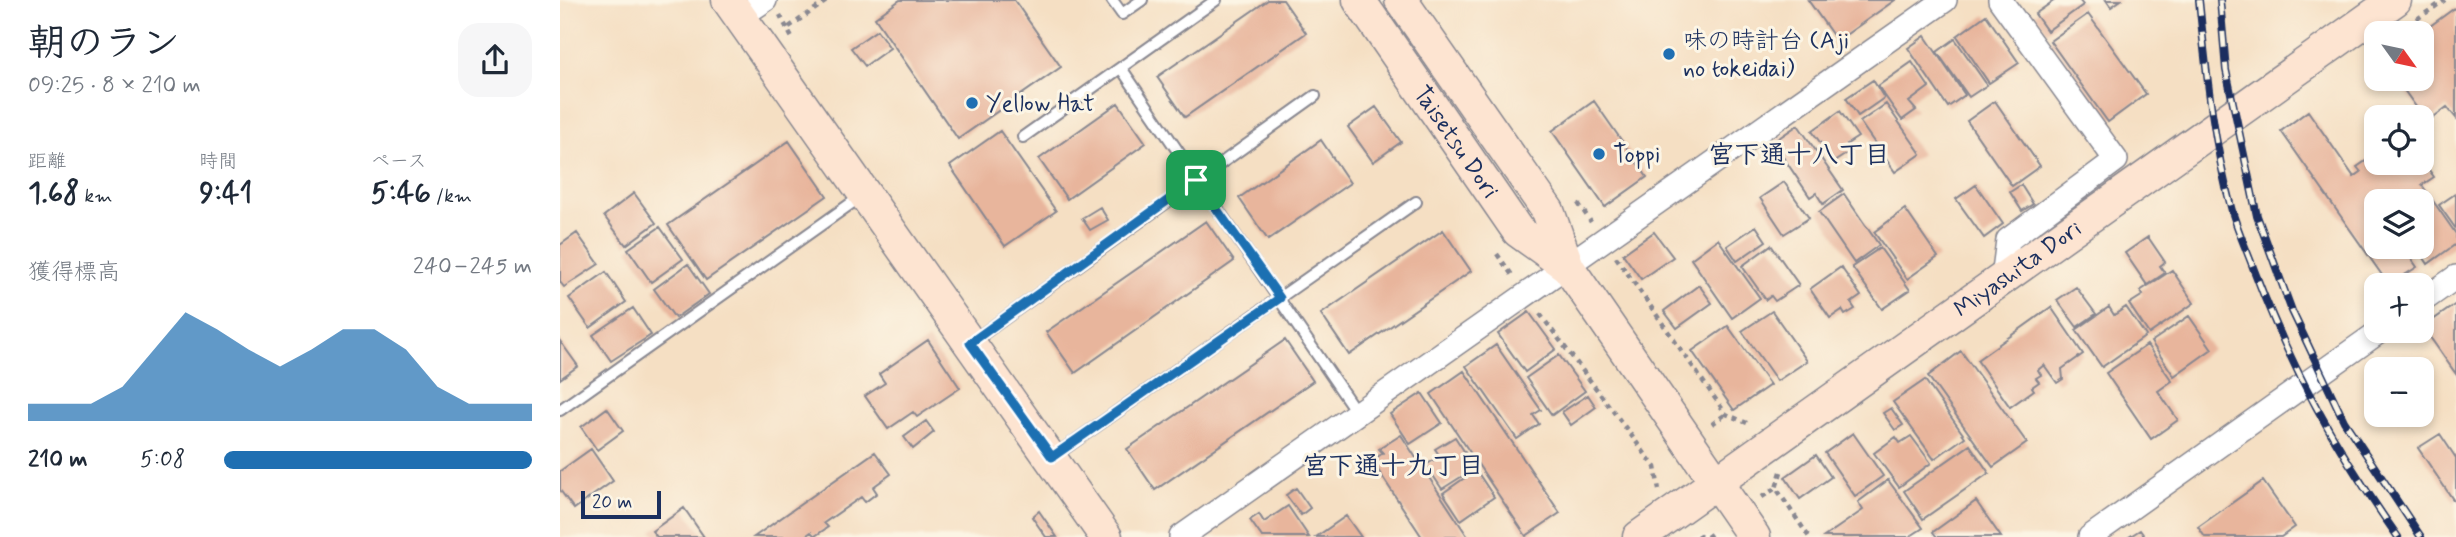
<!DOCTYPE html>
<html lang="ja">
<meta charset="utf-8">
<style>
body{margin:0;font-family:Mynerve,"Klee One",sans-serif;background:#f6f6f7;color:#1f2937;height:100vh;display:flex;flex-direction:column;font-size:26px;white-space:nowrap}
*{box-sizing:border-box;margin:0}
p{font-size:23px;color:#747a83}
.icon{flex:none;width:38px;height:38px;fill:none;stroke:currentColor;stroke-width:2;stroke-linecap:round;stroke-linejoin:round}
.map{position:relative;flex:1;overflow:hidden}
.side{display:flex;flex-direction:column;background:#fff;width:560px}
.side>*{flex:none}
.needle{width:46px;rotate:123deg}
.fabs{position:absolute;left:1804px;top:21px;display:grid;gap:14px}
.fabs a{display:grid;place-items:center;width:70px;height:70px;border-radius:14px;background:#fff;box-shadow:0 4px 10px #0003;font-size:35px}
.scale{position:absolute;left:21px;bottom:18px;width:80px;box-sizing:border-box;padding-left:7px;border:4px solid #1b2f5e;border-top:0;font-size:19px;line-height:24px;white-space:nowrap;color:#1b2f5e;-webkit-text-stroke:5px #fcf5e5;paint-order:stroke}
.pin{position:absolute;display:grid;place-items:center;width:60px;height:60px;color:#fff;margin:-30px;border-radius:14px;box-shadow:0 4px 10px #0006}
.round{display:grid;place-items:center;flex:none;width:74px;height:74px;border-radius:21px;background:#f6f6f7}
.headline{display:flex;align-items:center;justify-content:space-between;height:119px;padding:0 28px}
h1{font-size:38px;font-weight:700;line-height:52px}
.metrics{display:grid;grid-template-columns:repeat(3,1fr);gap:10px;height:119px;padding:7px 28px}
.metrics div{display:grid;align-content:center}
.metrics b{font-size:30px;font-weight:700}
.metrics small{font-size:19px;font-weight:400}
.metrics p{font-size:19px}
.chart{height:196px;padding:14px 28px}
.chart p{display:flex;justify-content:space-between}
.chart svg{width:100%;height:126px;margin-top:7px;fill:#1f6fb2;opacity:.7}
ul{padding:0 28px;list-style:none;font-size:23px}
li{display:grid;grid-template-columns:112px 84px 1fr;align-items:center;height:52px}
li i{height:18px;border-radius:9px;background:#1f6fb2}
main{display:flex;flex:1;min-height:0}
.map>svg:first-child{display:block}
</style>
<main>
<section class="side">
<div class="headline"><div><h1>朝のラン</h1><p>09:25 · 8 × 210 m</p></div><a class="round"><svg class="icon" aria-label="share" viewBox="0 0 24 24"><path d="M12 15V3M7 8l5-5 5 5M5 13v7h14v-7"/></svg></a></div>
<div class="metrics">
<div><p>距離</p><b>1.68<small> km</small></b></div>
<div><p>時間</p><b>9:41</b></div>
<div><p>ペース</p><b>5:46<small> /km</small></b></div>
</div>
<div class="chart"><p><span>獲得標高</span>240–245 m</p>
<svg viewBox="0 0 160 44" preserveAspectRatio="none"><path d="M0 44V38L10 38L20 38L30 32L40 19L50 6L60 12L70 19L80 25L90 19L100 12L110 12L120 19L130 32L140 38L150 38L160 38V44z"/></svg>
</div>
<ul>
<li><b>210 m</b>5:08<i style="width:100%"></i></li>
</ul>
</section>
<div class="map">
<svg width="1896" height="537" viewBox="0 0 1896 537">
<rect width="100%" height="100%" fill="#fcf5e5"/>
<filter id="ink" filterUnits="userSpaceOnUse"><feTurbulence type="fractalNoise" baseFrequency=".0143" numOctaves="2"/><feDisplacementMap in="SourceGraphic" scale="14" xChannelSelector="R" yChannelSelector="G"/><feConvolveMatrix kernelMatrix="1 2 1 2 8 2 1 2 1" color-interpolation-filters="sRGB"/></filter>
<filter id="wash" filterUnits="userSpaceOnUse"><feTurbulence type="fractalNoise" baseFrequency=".00686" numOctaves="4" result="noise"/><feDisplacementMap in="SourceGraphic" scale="28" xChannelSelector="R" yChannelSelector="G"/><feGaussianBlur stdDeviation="1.57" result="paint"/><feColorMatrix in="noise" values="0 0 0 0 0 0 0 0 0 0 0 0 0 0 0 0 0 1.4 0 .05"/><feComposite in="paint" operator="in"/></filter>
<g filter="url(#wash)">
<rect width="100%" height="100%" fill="#f5dfc3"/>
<g id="blocks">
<!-- building -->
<path fill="#e8b59c" d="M340 0H454L501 67 398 139 315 18Z
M708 0H723L746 33 625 117 597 77Z
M1248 0H1335L1277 41Z
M1495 0H1519L1523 5 1487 31 1475 14Z
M1546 0H1561L1551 7Z
M1896 7V118L1887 107 1867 122 1836 79H1862V32Z
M1528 14 1586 94 1548 122 1490 41Z
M1426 15 1459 63 1429 83 1397 36Z
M317 30 330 48 305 66 291 48Z
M1365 36 1405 95 1388 107 1348 48Z
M1395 39 1427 85 1409 97 1377 52Z
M1352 62 1369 87 1349 102 1356 110 1342 120 1318 86Z
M1313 80 1324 98 1298 116 1286 98Z
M1034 101 1087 177 1045 207 992 131Z
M1435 101 1480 166 1452 186 1407 121Z
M558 103 586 143 507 199 479 159Z
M1326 104 1361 154 1335 172 1300 122Z
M816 107 841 142 813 162 788 127Z
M1280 111 1298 137 1287 144 1291 151 1274 162 1252 131Z
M1748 111 1794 177 1801 172 1797 167 1816 154V163H1864L1874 177 1862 185 1896 234V244L1868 264 1857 247H1862V201H1816V247H1843L1857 267 1829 285 1721 131Z
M1238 125 1283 190 1263 204 1256 193 1250 197 1213 142Z
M440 131 496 211 445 246 390 166Z
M761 140 790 183 708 240 679 198Z
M229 141 267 196 146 280 108 225Z
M1224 182 1249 218 1224 234 1200 198Z
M1416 185 1443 224 1424 238 1396 199Z
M1461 185 1473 204 1462 211 1450 192Z
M74 193 96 223 66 245 44 216Z
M1284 194 1319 245 1294 263 1259 212Z
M1895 194 1896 196V229L1879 205Z
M540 207 548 220 530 230 522 218Z
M1345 209 1378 257 1347 279 1314 232Z
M646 221 674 261 515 373 486 332Z
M1196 226 1206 241 1177 261 1167 246Z
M100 227 123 259 91 282 68 249Z
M883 230 911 271 789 355 761 314Z
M1094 232 1113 257 1081 279 1063 254Z
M17 233 39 264 4 287 0 282V245Z
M1588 237 1605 262 1600 266 1605 273 1587 285 1565 253Z
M1158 239 1200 298 1172 318 1131 259Z
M1211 245 1239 285 1215 301 1211 296 1206 300 1182 266Z
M1320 248 1350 290 1322 309 1292 267Z
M128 264 149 294 115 318 94 289Z
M1281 267 1301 296 1291 303 1295 309 1285 315 1282 310 1270 318 1250 289Z
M1612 270 1634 303 1589 334 1569 304 1583 295 1580 291Z
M46 272 66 302 30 328 9 298Z
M1139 285 1152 303 1117 328 1104 311Z
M1516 287 1536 314 1517 327 1497 300Z
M1896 304V374L1863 327Z
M1491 307 1523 354 1502 369 1503 379 1497 383 1484 365 1478 370 1481 375 1476 378 1479 382 1472 387 1474 390 1450 407 1417 360Z
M1549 307 1554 315 1566 307 1586 336 1542 367 1516 330Z
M73 308 91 335 51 361 33 335Z
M1212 311 1247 361 1217 381 1182 331Z
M969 312 996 349 965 372 938 334Z
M1629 316 1652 349 1614 376 1591 342Z
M1168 326 1210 385 1174 410 1132 351Z
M368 340 400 388 357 417 353 412 328 429 305 396 325 383 319 374Z
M725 340 753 381 595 490 567 449Z
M0 341 18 366 0 379Z
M936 345 981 410 973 415 979 424 957 439 906 366Z
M1587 345 1612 381 1598 391 1618 420 1591 439 1546 373Z
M1401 351 1467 443 1433 467 1368 376Z
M999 355 1025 391 992 415 966 378Z
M904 371 1000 513 966 536 871 394Z
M1365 380 1405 437 1374 459 1333 402Z
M862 393 882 423 850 444 830 414Z
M1028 395 1036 407 1011 425 1002 412Z
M47 408 63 431 37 450 21 427Z
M1331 408 1343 425 1335 430 1323 413Z
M366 421 374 432 353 449 344 437Z
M1293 433 1323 476 1295 496 1265 453Z
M1880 434 1896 458V504L1858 448Z
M841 435 908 537H862L812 461 823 453 819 449Z
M1351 436 1371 463 1339 487 1314 453 1336 437 1340 443Z
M895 437 915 468 882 489 866 465 880 456 875 449Z
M1410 445 1429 473 1363 519 1344 491Z
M31 449 53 481 14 509 0 490V471Z
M315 452 331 474 313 487 317 493 305 502 301 497 264 523 268 527 255 536 251 532 244 537H194Z
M1256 455 1271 477 1240 499 1225 477Z
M916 470 934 497 901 520 883 493Z
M1328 480 1363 528 1349 537H1264L1303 510 1298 502Z
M1703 481 1735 527 1721 537H1645L1638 527Z
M736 488 750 508 741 515 726 495Z
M1416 501 1441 537H1377L1373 532Z
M728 506 749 537H702L690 520 699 514 704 522Z
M124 508 144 537H97L92 531Z
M479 511 497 537H486L472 517Z
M786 516 801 537H756Z
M1580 530 1585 537H1569Z"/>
</g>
</g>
<g filter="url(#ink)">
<use href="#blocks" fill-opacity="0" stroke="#888790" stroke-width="2"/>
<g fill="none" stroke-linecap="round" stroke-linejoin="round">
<defs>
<path id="lane" d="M552 0 562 14 582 0
M561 68 797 413
M463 137 656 0
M413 341 755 96
M0 410 303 195
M494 456 856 202"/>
<path id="street" d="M1440 0 1556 160 1448 240 1443 278
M180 17 205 0
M1862 301 1896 277
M621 537 1385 0
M1530 537 1820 331"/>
<g id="secondary">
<path d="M168 0 546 537"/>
<path id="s1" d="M799 0 958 231 1008 267"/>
<path d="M841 0 988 211 1008 267 1194 537"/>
<path id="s2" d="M1079 537 1835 0"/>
</g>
</defs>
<!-- lane casing -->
<use href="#lane" stroke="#888790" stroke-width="14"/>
<!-- street casing -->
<use href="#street" stroke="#888790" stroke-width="26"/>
<!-- secondary casing -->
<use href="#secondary" stroke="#888790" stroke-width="35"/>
<!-- path -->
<path stroke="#888790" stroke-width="4.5" stroke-dasharray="5 5" stroke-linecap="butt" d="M220 15 232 38
M1857 19 1885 0
M229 27 268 0
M1018 203 1031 222
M937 254 952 275
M1056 257 1166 414 1187 423
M980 314 1095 467 1099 490
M1152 424 1166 414
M1221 472 1216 488 1249 537
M1202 497 1216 488
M1137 537 1140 535 1142 537
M1147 537 1155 531"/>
<!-- lane -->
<use href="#lane" stroke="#fff" stroke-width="10"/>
<!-- street -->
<use href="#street" stroke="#fff" stroke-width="23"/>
<!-- secondary -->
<use href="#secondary" stroke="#fde4d1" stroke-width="32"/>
<defs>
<path id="rail" d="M1639 0C1646 70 1653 142 1672 211 1678 231 1687 251 1694 270 1732 371 1776 449 1838 537
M1660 0 1666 70 1697 216 1732 311 1784 421 1861 537"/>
</defs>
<!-- rail casing -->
<use href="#rail" stroke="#1b2f5e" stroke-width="8"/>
<!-- rail -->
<use href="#rail" stroke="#fcf5e5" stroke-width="5" stroke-dasharray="16" stroke-linecap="butt"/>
</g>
</g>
<g fill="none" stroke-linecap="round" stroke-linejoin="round" filter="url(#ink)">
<defs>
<path id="route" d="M636 180 720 298 492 457 410 343Z"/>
</defs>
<!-- route casing -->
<use href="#route" stroke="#fff" stroke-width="14"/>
<!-- route -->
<use href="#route" stroke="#1f6fb2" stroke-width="9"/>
</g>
<!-- markers -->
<g fill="#1f6fb2" stroke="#fcf5e5" stroke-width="2.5">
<circle cx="1109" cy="54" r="7"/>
<circle cx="412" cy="103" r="7"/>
<circle cx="1039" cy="154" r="7"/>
</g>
<g text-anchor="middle" stroke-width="6" stroke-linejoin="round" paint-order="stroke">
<!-- poi labels -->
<g font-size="24" fill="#1b2f5e" stroke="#fcf5e5" text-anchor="start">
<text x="1123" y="48">味の時計台 (Aji<tspan x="1123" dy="28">no tokeidai)</tspan></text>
<text x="426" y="111">Yellow Hat</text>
<text x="1053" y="162">Toppi</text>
</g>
<!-- street labels -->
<g font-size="24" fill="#1b2f5e" stroke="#fcf5e5">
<text dy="8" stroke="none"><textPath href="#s1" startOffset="172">Taisetsu Dori</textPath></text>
<text dy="8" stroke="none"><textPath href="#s2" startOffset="464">Miyashita Dori</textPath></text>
</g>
<!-- neighbourhood labels -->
<g font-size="26" font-weight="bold" fill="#1b2f5e" stroke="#fcf5e5">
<text x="1239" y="163">宮下通十八丁目</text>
<text x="833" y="474">宮下通十九丁目</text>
</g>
</g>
</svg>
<div class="fabs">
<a><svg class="needle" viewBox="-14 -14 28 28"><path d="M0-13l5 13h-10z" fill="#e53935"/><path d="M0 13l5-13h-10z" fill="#747a83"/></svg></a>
<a><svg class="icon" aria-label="locate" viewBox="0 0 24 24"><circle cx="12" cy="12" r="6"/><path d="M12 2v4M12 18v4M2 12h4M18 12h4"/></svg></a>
<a><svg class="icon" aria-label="layers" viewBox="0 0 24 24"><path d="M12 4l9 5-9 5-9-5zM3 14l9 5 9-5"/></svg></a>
<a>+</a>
<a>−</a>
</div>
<div class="scale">20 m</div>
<div class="pin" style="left:636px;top:180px;background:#1e9e55"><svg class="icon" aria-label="arrive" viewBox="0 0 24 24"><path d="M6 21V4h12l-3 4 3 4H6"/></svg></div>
</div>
</main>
